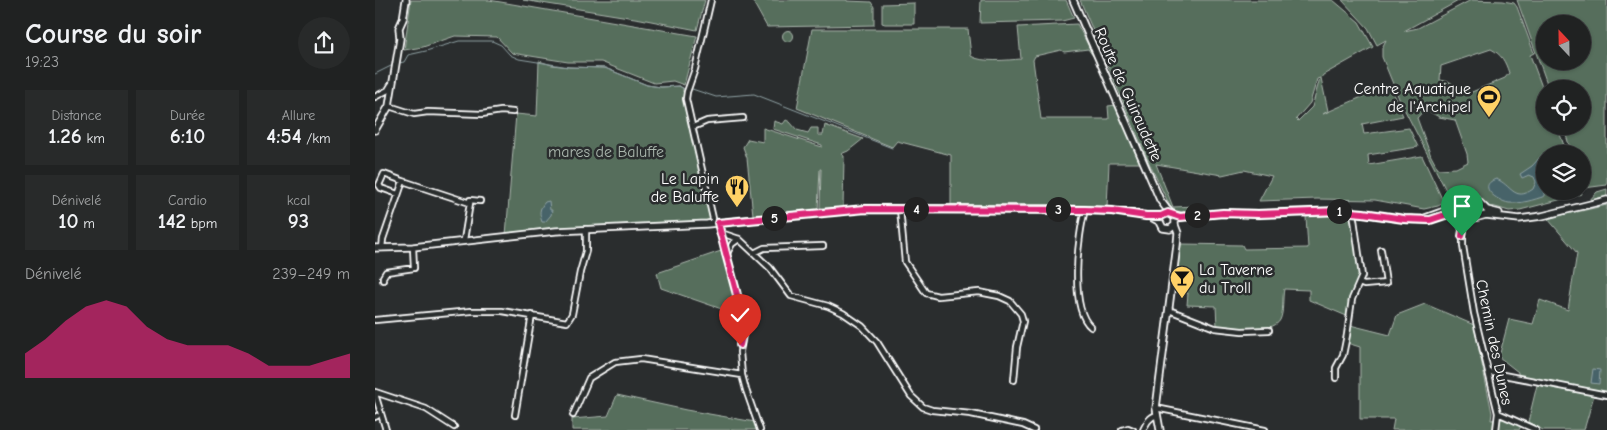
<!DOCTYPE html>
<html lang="fr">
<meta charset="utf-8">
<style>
body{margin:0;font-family:"Comic Neue",sans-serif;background:#282a2a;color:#f1f3f6;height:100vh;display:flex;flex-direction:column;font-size:19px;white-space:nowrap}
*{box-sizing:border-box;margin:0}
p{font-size:16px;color:#a2a4a5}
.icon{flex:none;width:28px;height:28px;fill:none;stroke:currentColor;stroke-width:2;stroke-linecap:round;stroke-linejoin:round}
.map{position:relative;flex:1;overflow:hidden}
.drawer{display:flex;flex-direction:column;background:#202222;width:375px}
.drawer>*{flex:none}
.needle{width:32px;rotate:338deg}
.fabs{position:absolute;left:1161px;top:15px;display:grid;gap:10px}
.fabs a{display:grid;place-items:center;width:55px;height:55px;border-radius:50%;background:#202222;box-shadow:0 1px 4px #0004,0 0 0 1px #3d3f40;font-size:25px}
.pin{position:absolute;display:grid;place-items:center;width:42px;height:42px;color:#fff;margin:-51px -21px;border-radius:50% 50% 50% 0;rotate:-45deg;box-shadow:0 0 5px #0007}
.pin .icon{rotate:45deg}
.km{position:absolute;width:25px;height:25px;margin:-12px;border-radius:50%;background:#222;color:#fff;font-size:14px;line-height:25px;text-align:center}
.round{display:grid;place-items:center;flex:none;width:52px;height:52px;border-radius:26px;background:#282a2a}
.head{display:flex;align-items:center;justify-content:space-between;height:85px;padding:0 25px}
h1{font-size:28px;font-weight:600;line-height:38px}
.metrics{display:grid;grid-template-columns:repeat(3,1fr);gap:8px;height:85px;padding:5px 25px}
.metrics div{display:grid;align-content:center;border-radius:0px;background:#282a2a;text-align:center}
.metrics b{font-size:21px;font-weight:600}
.metrics small{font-size:14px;font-weight:400}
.metrics p{font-size:14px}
.chart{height:140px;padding:10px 25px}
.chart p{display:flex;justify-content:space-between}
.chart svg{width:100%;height:90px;margin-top:5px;fill:#db2777;opacity:.7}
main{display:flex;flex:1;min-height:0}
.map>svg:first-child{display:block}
</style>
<main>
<section class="drawer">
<div class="head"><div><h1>Course du soir</h1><p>19:23</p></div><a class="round"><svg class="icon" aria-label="share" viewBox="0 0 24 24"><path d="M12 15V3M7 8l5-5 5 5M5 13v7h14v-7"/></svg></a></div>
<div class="metrics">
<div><p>Distance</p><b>1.26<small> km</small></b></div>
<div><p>Durée</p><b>6:10</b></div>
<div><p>Allure</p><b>4:54<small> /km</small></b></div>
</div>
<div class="metrics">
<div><p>Dénivelé</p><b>10<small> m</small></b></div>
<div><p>Cardio</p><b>142<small> bpm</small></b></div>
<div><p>kcal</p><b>93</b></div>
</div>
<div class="chart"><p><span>Dénivelé</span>239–249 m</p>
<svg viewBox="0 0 160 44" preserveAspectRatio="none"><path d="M0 44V32L10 25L20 16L30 9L40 6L50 9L60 19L70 25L80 28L90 28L100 28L110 32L120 38L130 38L140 38L150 35L160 32V44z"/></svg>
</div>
</section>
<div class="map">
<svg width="1232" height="430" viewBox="0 0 1232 430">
<rect width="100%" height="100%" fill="#2a2d2e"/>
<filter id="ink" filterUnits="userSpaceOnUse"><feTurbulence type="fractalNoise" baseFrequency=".02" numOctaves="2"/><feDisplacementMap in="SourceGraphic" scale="10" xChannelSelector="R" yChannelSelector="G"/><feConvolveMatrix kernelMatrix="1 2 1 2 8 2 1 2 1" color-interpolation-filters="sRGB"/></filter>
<g filter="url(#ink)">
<!-- green -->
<path fill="#566e5b" stroke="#aab6ad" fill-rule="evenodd" d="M36 0H114L322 36 309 85 298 81 279 83 226 62H193L137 53 122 37 80 36 48 47 29 50Z
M148 0H330L322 30 266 19Z
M377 0H472V1L496 2 499 7V25L392 27Z
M606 0H691L699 18 687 21 605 23Z
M705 0H958L984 22 998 47 948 75 946 78 953 111 948 114 1014 85 1028 116 987 124 989 134 1034 128 1043 147 993 155 994 165 1047 156 1069 203 1063 206 1049 209 1000 200 942 199 884 201 897 176 869 170 847 175 781 164 798 207 821 206 817 210 807 212 801 211 795 206 775 165ZM945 78 937 107 923 121 921 119 935 103 942 79Z
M967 0H1085L1029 31 1043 28 1096 0 1128 1 1139 3 1142 7 1159 53 1155 55 1170 95V126H1182L1192 154H1170V191H1206L1207 194 1145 210 1134 211 1117 206V210L1112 209 1104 199 1093 191 1088 183 1076 187 1072 192 1025 101 1007 57V48L1011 40 1002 45 993 28ZM1116 49C1127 55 1130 61 1134 73L1130 78 1092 94 1075 82 1065 80 1066 66ZM1050 109 1064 117 1080 120 1092 154 1093 162 1081 168 1063 169 1056 156 1042 118Z
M1142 0H1232V185L1209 188 1208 182V154H1197L1188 126H1208V89H1174ZM1170 24H1208V61H1170Z
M539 3V24H510L507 23V4Z
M702 24 721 60 713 49 689 52 686 50 660 56 658 60 666 119H734L733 106 742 105 766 163H734L732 207 576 205V155L522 141 517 147 422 108 437 29H593L596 56C606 63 633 60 646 59L643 27Z
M407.5 36a5.5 5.5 0 1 1 11 0a5.5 5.5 0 1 1-11 0Z
M164 61 177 65 194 67 230 68 272 85 286 87 304 86 308 88V92H310V105L337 220 131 235 141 114 162 116Z
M411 120 415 122 422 130 433 133 436 128H443V135H448L450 125 488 139 473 151 466 154 469 156 468 208H445L446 169H445L443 210 378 215 372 158 368 147 373 139 388 142V128L447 147V145L398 129 399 121 408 124Z
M1232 189V198L1213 202 1222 192Z
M1232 205V393L1143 377V372L1124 357 1134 319 1158 324 1165 300 1193 310 1202 253 1173 219 1202 211V212Z
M940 215 976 216 986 276 975 298 974 317 934 300V290L909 289C907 299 909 312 905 320 898 334 855 329 842 326L841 306 812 305 813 293 800 292 806 244 867 245 869 249 933 248 931 217Z
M346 251 364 315 286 288 282 273Z
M1050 304 1099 325 1117 413 1116 420 1129 419 1146 426 1144 430H1017L1019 419H985V347L972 343 975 325 1015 335 1022 315Z
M1162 385 1219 395 1209 430H1168L1153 422Z
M242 395 311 410 380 422 382 430H197V419L233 416Z"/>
<!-- water -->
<path fill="#466469" stroke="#90a2a5" d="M1168 154 1170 155V180L1168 181 1166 187 1170 193V196C1159 200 1145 204 1134 203 1122 201 1101 186 1121 179 1136 184 1139 203 1158 189L1161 182 1159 177 1154 175 1147 178 1145 174 1157 166Z
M174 201 175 210H177L176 215 170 222H167C164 213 164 209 170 202Z
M1218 369 1225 370 1224 384 1216 383Z"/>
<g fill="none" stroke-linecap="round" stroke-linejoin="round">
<!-- stream -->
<path stroke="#90a2a5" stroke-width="1" d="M24 63 29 62 33 55 51 51 84 41H117L126 45 135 55 144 59 194 67 230 68 272 85 286 87 304 86 309 89
M0 74 18 65
M317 89 341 97 379 94 517 148"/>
<defs>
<path id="street" d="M336 0 320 69 312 92 311 99 339 223
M0 97 13 90 16 85
M14 106 39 114 53 112 107 114 126 111 138 112
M318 127 332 121 368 118
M23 194 6 188 4 185 9 174 28 181
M95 203V200L105 201
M525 209 530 262 551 293 563 296 604 292 624 296 635 301 646 314 648 321 642 347 639 380
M710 210C703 235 694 309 716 327
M1085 217 1088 230V246L1099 313 1123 413 1121 430
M343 223 366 310 368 329 365 352 367 375 371 390 385 430
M346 233 364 239 395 268 416 296 453 306 468 313 487 326 502 342 536 396 548 407 557 410 596 414 648 425 659 430
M7 248 8 239 28 181 95 203 89 240
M379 253 389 248 448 246
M351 255 357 244 364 239
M8 280V277L11 272 39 268 38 247
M984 283 989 285 1011 283 1006 250
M794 310 840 328 867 331 894 330
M0 320 96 311H127L192 322 197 314 205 272 211 251V229
M1113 372 1232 395
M961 378V368L968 355 972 335 977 299 987 276 978 212
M0 392 51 409 79 427
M0 394 11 430
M781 408 890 430
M1123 413 1161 430
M140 415 157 315
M198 415 214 378 240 362 266 359 367 375
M0 417 2 416
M747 430 753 428 758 430
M768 430C771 424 774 417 782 415"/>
<path id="secondary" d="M698 0 785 200 791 208 800 218V225L795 229
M0 130 14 106 25 39 24 28 28 19 31 0
M799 216 805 217 848 213 883 214 965 211 988 213 1029 219 1055 220 1073 214H1079L1092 220 1111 215 1144 219 1167 216 1232 200
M776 217 785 222 788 228 795 229
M1050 218 1072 210 1084 199 1093 196 1101 199 1112 210 1124 213
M0 248 38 247 181 231 332 224 490 209H682L737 211 771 216H786
M785 430 781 408 802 245 803 233 800 225"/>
</defs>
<!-- street casing -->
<use href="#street" stroke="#fff" stroke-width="8"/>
<!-- secondary casing -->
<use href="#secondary" stroke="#fff" stroke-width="9"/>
<!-- street -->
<use href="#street" stroke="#2a2d2e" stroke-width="4.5"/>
<!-- secondary -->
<use href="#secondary" stroke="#2a2d2e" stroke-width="5.5"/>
</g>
</g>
<g fill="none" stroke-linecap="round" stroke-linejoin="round" filter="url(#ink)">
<defs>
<path id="route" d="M365 345 368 329 366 310 343 223 490 209 710 210 737 211 771 216H786L793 213 805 217 848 213 883 214 965 211 988 213 1029 219 1055 220 1073 214H1079L1085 217 1088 230 1087 236"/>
</defs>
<!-- route casing -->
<use href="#route" stroke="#fff" stroke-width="10"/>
<!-- route -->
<use href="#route" stroke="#db2777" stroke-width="6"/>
</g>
<!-- icons -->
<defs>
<symbol id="stadium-pin" viewBox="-11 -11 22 30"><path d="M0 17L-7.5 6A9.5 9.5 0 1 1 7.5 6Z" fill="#ffd166" stroke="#2a2d2e"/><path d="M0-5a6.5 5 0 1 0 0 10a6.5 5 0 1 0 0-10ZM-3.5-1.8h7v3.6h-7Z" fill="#111"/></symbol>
<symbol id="restaurant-pin" viewBox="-11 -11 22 30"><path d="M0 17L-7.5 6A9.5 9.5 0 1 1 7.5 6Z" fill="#ffd166" stroke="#2a2d2e"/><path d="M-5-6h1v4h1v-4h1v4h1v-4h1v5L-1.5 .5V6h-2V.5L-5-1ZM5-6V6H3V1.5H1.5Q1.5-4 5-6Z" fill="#111"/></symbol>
<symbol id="bar-pin" viewBox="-11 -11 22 30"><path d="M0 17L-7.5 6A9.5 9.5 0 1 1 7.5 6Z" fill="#ffd166" stroke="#2a2d2e"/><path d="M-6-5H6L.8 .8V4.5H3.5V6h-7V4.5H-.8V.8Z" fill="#111"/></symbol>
</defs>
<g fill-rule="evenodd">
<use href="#stadium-pin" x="1100" y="83" width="28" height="38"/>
<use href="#restaurant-pin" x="348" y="173" width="28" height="38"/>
<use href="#bar-pin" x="793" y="264" width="28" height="38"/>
</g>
<g text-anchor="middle" stroke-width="5" stroke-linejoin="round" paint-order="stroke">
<!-- poi labels -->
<g font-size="16" fill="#fff" stroke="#2a2d2e" text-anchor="end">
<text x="1096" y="94">Centre Aquatique<tspan x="1096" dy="18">de l'Archipel</tspan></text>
<text x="344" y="184">Le Lapin<tspan x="344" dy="18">de Baluffe</tspan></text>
<text x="824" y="275" text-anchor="start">La Taverne<tspan x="824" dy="18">du Troll</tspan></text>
</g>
<!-- street labels -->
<g font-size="16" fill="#fff" stroke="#2a2d2e">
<text transform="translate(754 94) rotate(66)" y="6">Route de Guiraudette</text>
<text transform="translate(1120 342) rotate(78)" y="6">Chemin des Dunes</text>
</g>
<!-- park labels -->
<g font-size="16" fill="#aab6ad" stroke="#2a2d2e">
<text x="231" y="157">mares de Baluffe</text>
</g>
</g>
</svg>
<div class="fabs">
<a><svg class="needle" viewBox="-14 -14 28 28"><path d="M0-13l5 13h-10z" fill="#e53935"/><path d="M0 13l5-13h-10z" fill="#a2a4a5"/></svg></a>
<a><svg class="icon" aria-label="locate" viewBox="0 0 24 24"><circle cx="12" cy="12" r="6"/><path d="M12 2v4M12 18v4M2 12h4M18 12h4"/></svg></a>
<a><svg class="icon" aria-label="layers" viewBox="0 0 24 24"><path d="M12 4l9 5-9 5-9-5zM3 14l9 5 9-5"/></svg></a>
</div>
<div class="pin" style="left:1087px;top:236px;background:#1e9e55"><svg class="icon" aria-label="arrive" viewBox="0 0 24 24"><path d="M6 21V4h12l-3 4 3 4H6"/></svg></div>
<div class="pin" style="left:365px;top:345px;background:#d93025"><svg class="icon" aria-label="check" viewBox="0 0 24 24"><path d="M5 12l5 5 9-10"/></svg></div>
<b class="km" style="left:964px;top:211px">1</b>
<b class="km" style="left:822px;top:215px">2</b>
<b class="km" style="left:683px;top:209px">3</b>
<b class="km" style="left:541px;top:209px">4</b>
<b class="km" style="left:399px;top:218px">5</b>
</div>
</main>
